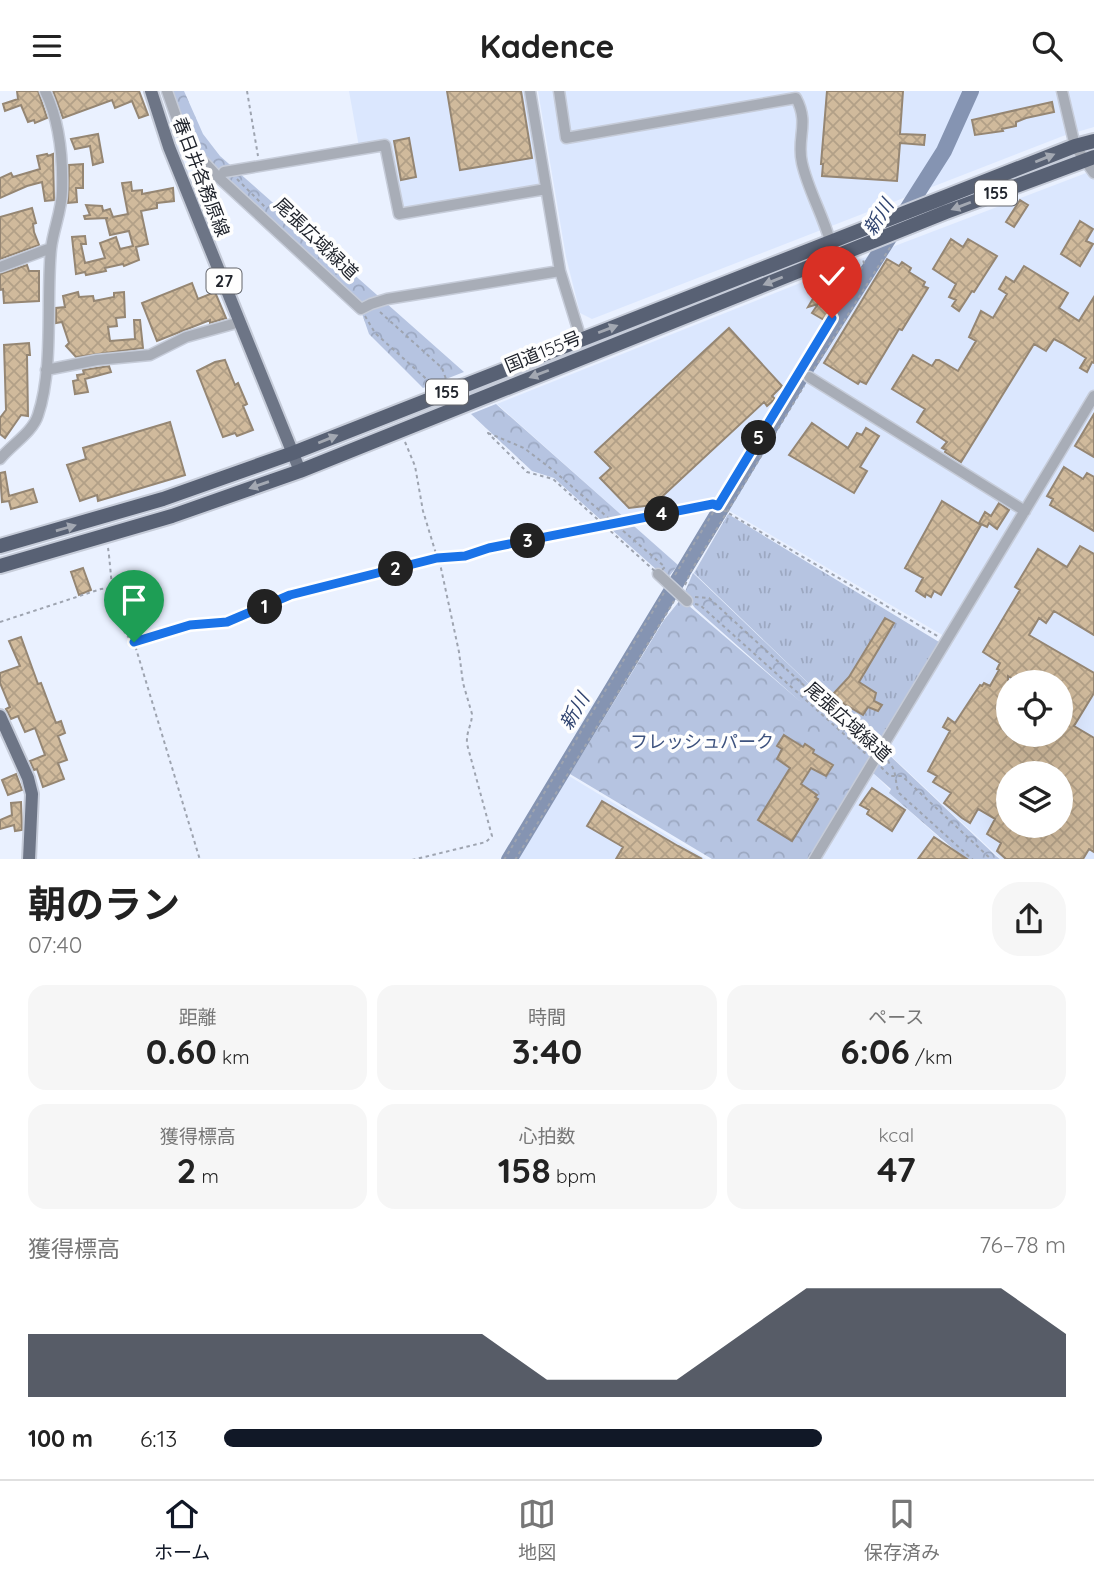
<!DOCTYPE html>
<html lang="ja">
<meta charset="utf-8">
<style>
body{margin:0;font-family:Quicksand,"Noto Sans JP",sans-serif;background:#f6f6f6;color:#222;height:100vh;display:flex;flex-direction:column;font-size:26px;white-space:nowrap}
*{box-sizing:border-box;margin:0}
p{font-size:23px;color:#767676}
.icon{flex:none;width:38px;height:38px;fill:none;stroke:currentColor;stroke-width:2;stroke-linecap:round;stroke-linejoin:round}
.map{position:relative;height:768px;overflow:hidden}
.panel{display:flex;flex-direction:column;background:#fff;flex:1}
.panel>*{flex:none}
.buttons{position:absolute;left:996px;top:579px;display:grid;gap:14px}
.buttons a{display:grid;place-items:center;width:77px;height:77px;border-radius:50%;background:#fff;box-shadow:0 7px 28px #0002;font-size:35px}
.pin{position:absolute;display:grid;place-items:center;width:60px;height:60px;color:#fff;margin:-72px -30px;border-radius:50% 50% 50% 0;rotate:-45deg;box-shadow:0 0 7px #0007}
.pin .icon{rotate:45deg}
.km{position:absolute;width:35px;height:35px;margin:-18px;border-radius:50%;background:#222;color:#fff;font-size:19px;line-height:35px;text-align:center}
.round{display:grid;place-items:center;flex:none;width:74px;height:74px;border-radius:28px;background:#f6f6f6}
.summary{display:flex;align-items:center;justify-content:space-between;height:119px;padding:0 28px}
h1{font-size:38px;font-weight:700;line-height:52px}
.metrics{display:grid;grid-template-columns:repeat(3,1fr);gap:10px;height:119px;padding:7px 28px}
.metrics div{display:grid;align-content:center;border-radius:18px;background:#f6f6f6;text-align:center}
.metrics b{font-size:35px;font-weight:700}
.metrics small{font-size:19px;font-weight:400}
.metrics p{font-size:19px}
.chart{height:196px;padding:14px 28px}
.chart p{display:flex;justify-content:space-between}
.chart svg{width:100%;height:126px;margin-top:7px;fill:#111827;opacity:.7}
ul{padding:0 28px;list-style:none;font-size:23px}
li{display:grid;grid-template-columns:112px 84px 1fr;align-items:center;height:52px}
li i{height:18px;border-radius:9px;background:#111827}
header{display:flex;justify-content:space-between;align-items:center;height:91px;padding:0 28px;background:#fff;font-size:32px;font-weight:700}
.menu{display:flex;justify-content:space-around;align-items:center;height:98px;border-top:2px solid #e0e0e0;background:#fff;font-size:19px;color:#767676}
.menu a{display:grid;justify-items:center;gap:4px}
.menu .on{color:#111827}
.map>svg:first-child{display:block}
</style>
<header><svg class="icon" aria-label="menu" viewBox="0 0 24 24"><path d="M4 6h16M4 12h16M4 18h16"/></svg>Kadence<svg class="icon" aria-label="search" viewBox="0 0 24 24"><circle cx="10" cy="10" r="6"/><path d="M15 15l6 6"/></svg></header>
<div class="map">
<svg width="1094" height="769" viewBox="0 0 1094 769">
<defs>
<pattern id="grass-tufts" width="24" height="20" patternUnits="userSpaceOnUse" patternTransform="scale(1.75)"><rect width="24" height="20" fill="#b6c4e1"/><path d="M3 7l-1-3M5 7V3M7 7l1-3M15 17l-1-3M17 17v-4M19 17l1-3" fill="none" stroke="#9ca8c1"/></pattern>
<pattern id="park-crowns" width="20" height="18" patternUnits="userSpaceOnUse" patternTransform="scale(1.75)"><rect width="20" height="18" fill="#b6c4e1"/><path d="M2 6a3 3 0 1 1 6 0M12 15a3 3 0 1 1 6 0" fill="none" stroke="#9ca8c1"/></pattern>
<pattern id="building-cross-hatch" width="8" height="8" patternUnits="userSpaceOnUse" patternTransform="scale(1.75)"><rect width="8" height="8" fill="#d0ba9c"/><path d="M0 0l8 8M0 8l8-8" fill="none" stroke="#b2a087"/></pattern>
</defs>
<rect width="100%" height="100%" fill="#eaf1ff"/>
<!-- built -->
<path fill="#dbe7fe" fill-rule="evenodd" d="M349 0H525L542 96 403 117 391 51 359 56Z
M538 0H1094V36L1063 45 592 228 580 222 566 166Z
M1094 79V768H1001L887 661 949 556 944 545 716 412 626 428 497 313 858 169ZM1008 592H1060V644H1008ZM1008 682H1060V735H1008Z
M873 682 890 699 889 702 963 768 820 769Z
M569 685 706 768 518 769Z"/>
<!-- grass -->
<path fill="url(#grass-tufts)" d="M728 423 939 551 876 657 694 482Z"/>
<!-- park -->
<path fill="url(#park-crowns)" d="M170 0H184L203 43 220 65 464 281 423 297 369 243 359 214 223 88 187 47Z
M496 313 678 474 667 488 554 387 532 380 471 323Z
M693 482 876 657 808 768H712L570 683 664 529 681 508 802 612 695 517 684 503Z
M886 661 996 765 1000 768H965L889 702 891 698 873 682Z"/>
<g fill="none" stroke-linecap="round" stroke-linejoin="round">
<!-- river -->
<path stroke="#8594b2" stroke-width="16" d="M509 769 795 295 944 60 971 0"/>
</g>
<!-- building -->
<path fill="url(#building-cross-hatch)" stroke="#958673" stroke-width="2" fill-rule="evenodd" d="M17 0H38L47 27 35 32 34 29 28 31 21 14 5 20 3 13 18 8Z
M53 0H139L148 24 139 27 132 10 115 17 112 9 63 27Z
M447 0H521L532 67 460 79Z
M827 0H903L900 43 925 44 924 54 900 52 897 90 822 85 823 73H821Z
M1052 11 1054 21 1026 27 1016 31V35L1002 38 1003 40 975 44 972 29Z
M98 43 103 71 93 74 90 55 75 58 71 48Z
M409 47 416 86 401 89 394 50Z
M47 63 48 65 53 63 54 109 45 110 42 91 27 95 0 107V87L11 82 13 86 40 78 37 65Z
M83 73V97H76L77 111 68 112 69 74Z
M131 91 132 100 142 99V103L173 97 174 110 157 112V117L141 120 148 153 136 156 139 169 124 175 123 173 105 177 106 180 86 184 85 181 76 183 72 146 85 145 86 153H81L85 172 105 167 100 152 116 146 120 158 133 155 129 140 110 144 106 128 108 127 85 128 84 125 90 124 86 114 102 115 103 120 110 118 113 126 128 123 122 92Z
M1020 109 1028 114 1014 136 1006 131Z
M32 117 36 132 33 133 34 141 39 154 0 168V126Z
M1080 130 1093 138 1086 150 1093 153 1080 175 1061 163Z
M951 148 963 156 968 148 997 165 974 201 972 200 959 220 952 215 956 209 949 206 956 193 933 178Z
M887 168 899 175 902 171 911 177 909 181 925 191 923 195 928 197 902 239 899 238 866 293 860 290 858 293 824 272Z
M27 174 29 180H39V210L4 212 3 198 0 199V183Z
M1024 175 1068 202 1059 217 1079 230 1094 206V272L1092 271 1087 281 1080 277 1086 267 1062 252 1054 248 1046 260 1034 253 961 371 945 361 946 359 942 357 947 351 917 331 925 318 892 298 913 264 932 275 936 269H939L958 280 976 250 969 246 981 220 993 227 1007 203 999 198 1006 186 1014 191Z
M849 176 852 184 824 229 812 222 818 213 808 216 815 204 817 206 825 193 832 198 838 188 835 182Z
M192 192 198 208 215 201 226 227 210 232V229L157 250 142 212Z
M78 201 79 206 93 205 94 210 114 206V202L124 201 125 226 116 227 117 235 108 236 110 250 135 248 134 229H140L143 257 76 266 66 255 69 252 62 231 56 232V217L65 216 63 205Z
M729 237 782 295 772 305 775 308 767 315 764 311 653 414 629 417 600 387 611 377 595 361Z
M29 252 30 264H27L28 325 21 324 5 347 0 343V327L6 319 4 254Z
M225 269 235 294 238 292 247 313 243 315 253 339 237 345 235 342 223 346 197 280 215 271Z
M109 275 111 281 85 288 88 301 75 303 73 290 78 289 77 284 84 283 83 279Z
M1094 323V366L1075 355Z
M170 331 185 384 98 410 97 404 80 410 67 374 86 368 83 357Z
M812 332 848 357 857 342 862 344 866 337 879 345 860 376 867 380 854 402 789 364Z
M1064 376 1083 388 1087 382 1094 386V440L1050 414 1053 408 1047 405Z
M5 381 9 405 33 398 37 411 11 418 9 410 2 411 0 382Z
M942 410 981 434 941 504 934 500 931 506 926 503 925 506 916 500 923 487 905 477Z
M999 412 1009 419 997 438 989 432 987 436 979 432 985 421 991 425Z
M1080 455 1094 463V544L1054 520 1046 532 1039 527 1029 544 1094 582V602L1074 635 1094 647V761L1089 758 1083 768H1006L997 760 1001 752 987 743 995 728 978 718 970 732 962 727 944 712 951 702 933 691 937 685 928 680 950 640 943 636 948 627 955 632 980 594 982 595 984 592 990 595 999 579 997 578 1000 572 983 561 1020 499 1015 496 1038 458 1067 476ZM1008 585 1020 592H1060V644H1008ZM1008 682H1060V735H1008Z
M83 477 91 499 79 504 71 481Z
M885 527 894 532 859 591 876 602 874 610 882 614 878 620 868 616 863 624 841 611 834 602 849 586Z
M21 546 38 593 41 592 56 632 61 630 65 642 58 645 67 669 58 672 64 688 43 696 37 678 34 679 30 670 45 664 35 637 25 641 18 625 11 628 6 618 10 616 0 592V582L20 575 9 550Z
M784 644 803 656 805 653 814 659 813 662 833 674 826 685 811 677 801 693 817 704 815 706 818 708 792 750 758 729 790 677 777 668 782 658 777 655Z
M16 683 22 699 8 704 2 689Z
M872 697 905 719 892 740 867 723 869 719 860 714Z
M602 710 678 755 702 768H616L623 756 587 735Z
M21 711 22 739 15 740 14 734 0 738V729L12 724 11 712Z
M934 746 967 768H918Z"/>
<g fill="none" stroke-linecap="round" stroke-linejoin="round">
<defs>
<path id="minor" d="M167 0 185 51 217 85 361 218 371 213 387 208 560 180
M530 0 560 180 581 248
M559 0 566 47 796 7C810 33 796 47 802 72 808 99 823 124 830 150
M1062 0 1075 55 1094 82
M224 81 385 54 399 123 546 98
M0 176 51 157
M46 279 97 269 150 264 186 246 240 231
M809 286 1025 420
M0 368C11 354 33 341 38 324 54 277 46 208 51 158 53 139 62 119 62 100 63 67 59 29 45 0
M658 483 687 510
M814 769 1094 305"/>
<path id="major" d="M151 0 169 56 300 380
M0 625 28 687 32 703 29 769"/>
<path id="highway" d="M0 455 163 408 293 362 1075 55 1094 50
M0 475 172 425 300 380 946 121 1094 66"/>
</defs>
<!-- minor casing -->
<use href="#minor" stroke="#c6ccd9" stroke-width="13"/>
<!-- major casing -->
<use href="#major" stroke="#c6ccd9" stroke-width="16"/>
<!-- highway casing -->
<use href="#highway" stroke="#c6ccd9" stroke-width="18"/>
<!-- path -->
<path stroke="#9ea4b0" stroke-width="2" stroke-dasharray="3.5 3.5" stroke-linecap="butt" d="M247 0 258 65
M186 24 194 45
M237 88 265 116
M380 221 442 277 446 288
M365 225 375 242 432 293
M814 278 891 155
M488 342 524 357 554 380 665 476 658 483 553 388 527 381Z
M405 351 415 375 423 420 437 466
M108 457C112 482 111 536 134 551L200 769
M675 484 864 173 863 168
M685 494 691 480 804 295
M695 506 709 507 872 657
M695 513 700 514 866 663
M0 531 101 498 111 497
M134 551 190 534 227 531 290 504 437 467 465 465 490 457 713 413 939 546
M887 670C898 678 894 691 899 702L973 769
M881 676 890 685H902L992 769
M412 769 486 751 492 745 467 653C466 640 472 634 472 623L463 592 459 561 439 468
M504 769 665 500
M515 769 674 510"/>
<!-- minor -->
<use href="#minor" stroke="#a8adb7" stroke-width="10"/>
<!-- major -->
<use href="#major" stroke="#6d7586" stroke-width="12"/>
<!-- highway -->
<use href="#highway" stroke="#586174" stroke-width="14"/>
</g>
<!-- one-way arrows -->
<defs><path id="oneway-solid" d="M-6-.8H1V-3.2L6.5 0L1 3.2V.8H-6Z" transform="scale(1.75)"/></defs>
<g fill="#a3a8b2">
<use href="#oneway-solid" transform="translate(1045 67) rotate(-22)"/>
<use href="#oneway-solid" transform="translate(961 115) rotate(159)"/>
<use href="#oneway-solid" transform="translate(773 190) rotate(158)"/>
<use href="#oneway-solid" transform="translate(608 238) rotate(-21)"/>
<use href="#oneway-solid" transform="translate(539 283) rotate(159)"/>
<use href="#oneway-solid" transform="translate(328 348) rotate(-22)"/>
<use href="#oneway-solid" transform="translate(259 394) rotate(161)"/>
<use href="#oneway-solid" transform="translate(66 437) rotate(-16)"/>
</g>
<g fill="none" stroke-linecap="round" stroke-linejoin="round">
<defs>
<path id="route" d="M134 551 190 534 227 531 290 504 437 467 465 465 489 457 713 413 718 415 832 227"/>
</defs>
<!-- route casing -->
<use href="#route" stroke="#fff" stroke-width="14"/>
<!-- route -->
<use href="#route" stroke="#1a73e8" stroke-width="9"/>
</g>
<g text-anchor="middle" stroke-width="7" stroke-linejoin="round" paint-order="stroke">
<!-- shield labels -->
<g fill="#fefefe" stroke="#63656b" stroke-width="2">
<rect x="975" y="89.5" width="42" height="25" rx="5"/>
<rect x="206.5" y="177.5" width="35" height="25" rx="5"/>
<rect x="426" y="288.5" width="42" height="25" rx="5"/>
</g>
<g font-size="16" font-weight="bold" fill="#20242c">
<text x="996" y="108">155</text>
<text x="224" y="196">27</text>
<text x="447" y="307">155</text>
</g>
<!-- street labels -->
<g font-size="18" fill="#20242c" stroke="#fefefe">
<text transform="translate(201 86) rotate(69)" y="6">春日井各務原線</text>
<text transform="translate(316 148) rotate(44)" y="6">尾張広域緑道</text>
<text transform="translate(543 261) rotate(-22)" y="6">国道155号</text>
<text transform="translate(848 631) rotate(42)" y="6">尾張広域緑道</text>
</g>
<!-- park labels -->
<g font-size="18" fill="#3d527e" stroke="#fefefe">
<text x="702" y="657">フレッシュパーク</text>
</g>
<!-- water labels -->
<g font-size="19" font-style="italic" fill="#2f436f" stroke="#fefefe">
<text transform="translate(878 126) rotate(-58)" y="7">新川</text>
<text transform="translate(574 620) rotate(-59)" y="7">新川</text>
</g>
</g>
</svg>
<div class="buttons">
<a><svg class="icon" aria-label="locate" viewBox="0 0 24 24"><circle cx="12" cy="12" r="6"/><path d="M12 2v4M12 18v4M2 12h4M18 12h4"/></svg></a>
<a><svg class="icon" aria-label="layers" viewBox="0 0 24 24"><path d="M12 4l9 5-9 5-9-5zM3 14l9 5 9-5"/></svg></a>
</div>
<div class="pin" style="left:134px;top:551px;background:#1e9e55"><svg class="icon" aria-label="arrive" viewBox="0 0 24 24"><path d="M6 21V4h12l-3 4 3 4H6"/></svg></div>
<div class="pin" style="left:832px;top:227px;background:#d93025"><svg class="icon" aria-label="check" viewBox="0 0 24 24"><path d="M5 12l5 5 9-10"/></svg></div>
<b class="km" style="left:265px;top:516px">1</b>
<b class="km" style="left:396px;top:478px">2</b>
<b class="km" style="left:528px;top:450px">3</b>
<b class="km" style="left:662px;top:423px">4</b>
<b class="km" style="left:759px;top:347px">5</b>
</div>
<section class="panel">
<div class="summary"><div><h1>朝のラン</h1><p>07:40</p></div><a class="round"><svg class="icon" aria-label="share" viewBox="0 0 24 24"><path d="M12 15V3M7 8l5-5 5 5M5 13v7h14v-7"/></svg></a></div>
<div class="metrics">
<div><p>距離</p><b>0.60<small> km</small></b></div>
<div><p>時間</p><b>3:40</b></div>
<div><p>ペース</p><b>6:06<small> /km</small></b></div>
</div>
<div class="metrics">
<div><p>獲得標高</p><b>2<small> m</small></b></div>
<div><p>心拍数</p><b>158<small> bpm</small></b></div>
<div><p>kcal</p><b>47</b></div>
</div>
<div class="chart"><p><span>獲得標高</span>76–78 m</p>
<svg viewBox="0 0 160 44" preserveAspectRatio="none"><path d="M0 44V22L10 22L20 22L30 22L40 22L50 22L60 22L70 22L80 38L90 38L100 38L110 22L120 6L130 6L140 6L150 6L160 22V44z"/></svg>
</div>
<ul>
<li><b>100 m</b>6:13<i style="width:71%"></i></li>
</ul>
</section>
<nav class="menu">
<a class="on"><svg class="icon" aria-label="home" viewBox="0 0 24 24"><path d="M3 11l9-7 9 7M6 9v11h12V9"/></svg>ホーム</a>
<a><svg class="icon" aria-label="map" viewBox="0 0 24 24"><path d="M3 6l6-2 6 2 6-2v14l-6 2-6-2-6 2zM9 4v14M15 6v14"/></svg>地図</a>
<a><svg class="icon" aria-label="saved" viewBox="0 0 24 24"><path d="M7 4h10v16l-5-4-5 4z"/></svg>保存済み</a>
</nav>
